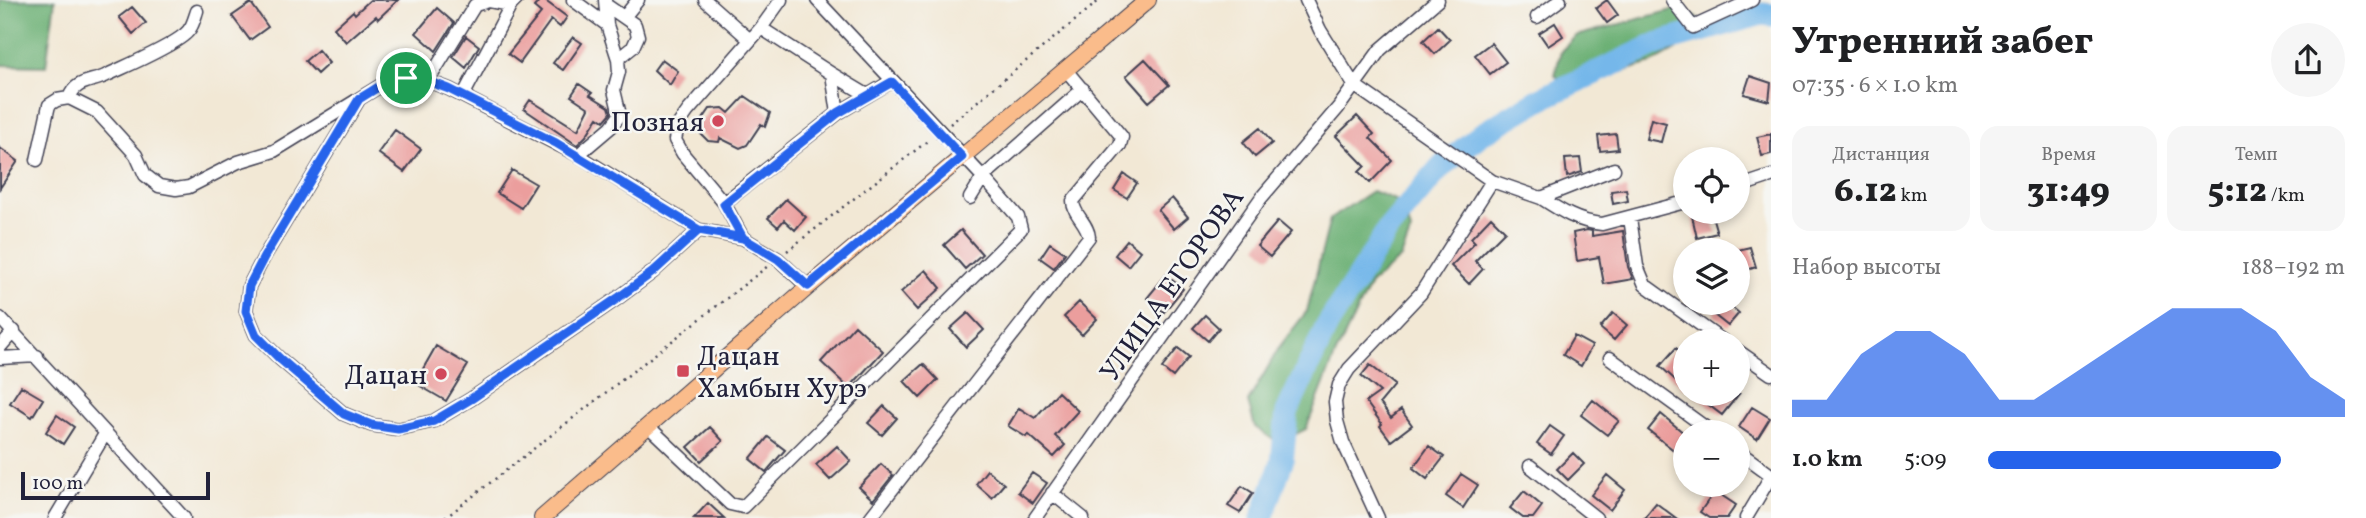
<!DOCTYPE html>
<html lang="ru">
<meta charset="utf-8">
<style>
body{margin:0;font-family:Vollkorn,serif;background:#f6f6f6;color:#202124;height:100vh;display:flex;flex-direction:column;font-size:26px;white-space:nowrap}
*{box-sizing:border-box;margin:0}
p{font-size:23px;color:#757577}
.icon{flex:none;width:38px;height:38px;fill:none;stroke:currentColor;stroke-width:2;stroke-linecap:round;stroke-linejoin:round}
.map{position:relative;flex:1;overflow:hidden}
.details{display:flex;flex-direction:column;background:#fff;width:595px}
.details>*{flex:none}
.controls{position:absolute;left:1673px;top:147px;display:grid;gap:14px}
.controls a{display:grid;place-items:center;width:77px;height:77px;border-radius:50%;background:#fff;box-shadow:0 4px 10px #0003;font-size:35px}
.scale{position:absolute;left:21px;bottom:18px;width:189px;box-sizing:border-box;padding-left:7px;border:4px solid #22223b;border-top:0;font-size:19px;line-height:24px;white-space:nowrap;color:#22223b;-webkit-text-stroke:5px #f6f6f2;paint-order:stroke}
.pin{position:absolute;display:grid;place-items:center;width:60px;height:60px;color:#fff;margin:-30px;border:4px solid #fff;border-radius:50%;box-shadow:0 2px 7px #0007}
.round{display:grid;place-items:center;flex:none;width:74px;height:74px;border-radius:37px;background:#f6f6f6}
.head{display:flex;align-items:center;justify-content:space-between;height:119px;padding:0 21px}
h1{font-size:38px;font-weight:800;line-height:52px}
.metrics{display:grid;grid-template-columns:repeat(3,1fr);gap:10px;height:119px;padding:7px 21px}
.metrics div{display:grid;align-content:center;border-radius:18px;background:#f6f6f6;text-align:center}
.metrics b{font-size:35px;font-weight:800}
.metrics small{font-size:19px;font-weight:400}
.metrics p{font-size:19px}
.chart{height:196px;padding:14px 21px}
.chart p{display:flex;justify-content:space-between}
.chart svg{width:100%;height:126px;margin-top:7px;fill:#2563eb;opacity:.7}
ul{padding:0 21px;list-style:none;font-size:23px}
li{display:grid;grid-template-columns:112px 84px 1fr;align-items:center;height:52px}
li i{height:18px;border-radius:9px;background:#2563eb}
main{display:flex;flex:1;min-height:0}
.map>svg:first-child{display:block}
</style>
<main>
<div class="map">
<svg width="1771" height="518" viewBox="0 0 1771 518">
<rect width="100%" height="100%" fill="#f6f6f2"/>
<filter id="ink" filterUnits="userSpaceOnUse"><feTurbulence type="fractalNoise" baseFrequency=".0143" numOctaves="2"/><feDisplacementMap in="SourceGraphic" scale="14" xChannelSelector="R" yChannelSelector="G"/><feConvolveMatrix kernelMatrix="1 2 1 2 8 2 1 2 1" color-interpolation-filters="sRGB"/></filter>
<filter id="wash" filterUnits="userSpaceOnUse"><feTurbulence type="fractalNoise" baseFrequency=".00686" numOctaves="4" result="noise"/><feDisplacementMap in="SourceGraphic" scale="28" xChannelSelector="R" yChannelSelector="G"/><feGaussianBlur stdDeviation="1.57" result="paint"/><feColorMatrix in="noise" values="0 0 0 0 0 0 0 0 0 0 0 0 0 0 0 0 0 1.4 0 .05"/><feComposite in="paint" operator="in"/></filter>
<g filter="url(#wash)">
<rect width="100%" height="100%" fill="#f2e8d5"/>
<!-- forest -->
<path fill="#6cb074" stroke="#476958" stroke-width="2" d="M0 0H55L46 66 0 65Z
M1679 8 1697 18 1695 39 1652 63 1568 87 1555 75 1561 51 1576 36Z
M1372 191 1403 203 1411 231 1401 258 1370 284 1335 356 1306 429 1278 443 1255 427 1248 402 1280 346 1307 311 1330 219Z"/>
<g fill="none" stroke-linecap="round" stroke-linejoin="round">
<!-- river -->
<path stroke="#74b7ea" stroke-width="23" d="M1262 518 1282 462 1287 412 1327 326 1389 228 1440 168 1480 135 1542 98 1659 43 1762 14 1771 15"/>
</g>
<g id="blocks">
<!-- building -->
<path fill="#eb9e9d" d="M370 0H398L378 19 376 16 346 42 334 28 353 11 355 14Z
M540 0H544L567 17 560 27 551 20 520 63 508 54 541 13 534 7Z
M1607 0 1618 15 1607 23 1596 8Z
M251 3 268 27 250 40 232 16Z
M132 7 146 23 133 34 119 17Z
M437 8 454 23 436 51 416 33Z
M1555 23 1563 36 1548 46 1539 33Z
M1438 27 1450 40 1435 54 1423 41Z
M466 36 479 46 466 68 453 57Z
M573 37 582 43 563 70 553 63Z
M1491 43 1506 62 1490 74 1475 55Z
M318 50 329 63 317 74 305 61Z
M662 59 678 71 670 85 654 70Z
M1145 59 1169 85 1149 102 1126 76Z
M1750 76 1771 83 1769 101 1744 94Z
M579 84 592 93 590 95 609 107 611 113 604 121 598 117 586 136 577 145 524 109 530 100 578 130 589 108 571 96Z
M745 96 770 113 765 127 761 124 747 145 740 148 720 138 719 142 708 141 698 131 697 123 701 122 710 109 723 108 729 113Z
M1357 116 1374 134 1370 138 1392 160 1370 183 1359 172 1365 166 1336 136Z
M1651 119 1666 123 1661 142 1646 139Z
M1260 128 1272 143 1255 157 1243 142Z
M395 130 421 149 404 172 378 153Z
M1616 134 1618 149 1600 151 1598 136Z
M1771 134V154L1762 156 1757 137Z
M0 148 18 161 0 188Z
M1580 158 1582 172 1567 177 1565 159Z
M512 170 536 184 521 208 497 193Z
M1124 174 1137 183 1127 198 1114 190Z
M1626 189 1628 201 1613 204 1611 191Z
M1172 198 1188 217 1174 229 1158 210Z
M786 199 806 217 795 230 784 220 778 227 768 218Z
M1711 212 1717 233 1697 238 1692 216Z
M1491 217 1505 231 1475 261 1483 269 1469 284 1451 266 1475 242 1471 238Z
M1278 221 1291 232 1270 257 1257 246Z
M961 230 982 254 965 269 944 245Z
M1587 230 1592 231V236L1623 231 1628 267 1633 279 1604 284 1599 257 1577 261 1573 233Z
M1127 240 1140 251 1128 266 1115 255Z
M1050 243 1065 253 1054 268 1040 258Z
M1750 247 1756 267 1738 273V250Z
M926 270 941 288 917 310 901 292Z
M1166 275 1183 289 1164 312 1147 298Z
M1079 302 1097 319 1082 335 1064 317Z
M1722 303H1727L1739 313 1728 326 1713 314Z
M968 313 984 330 966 347 950 329Z
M1613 313 1627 325 1614 340 1600 328Z
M1205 315 1219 328 1208 341 1193 328Z
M855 325 883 351 849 388 821 362Z
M1574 336 1592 346 1581 366 1563 355Z
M436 346 468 365 446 401 415 383Z
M1178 348 1189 357 1173 377 1162 368Z
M1676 348 1685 356V389L1660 366Z
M923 364 938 380 920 398 904 381Z
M1370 365 1395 385 1380 403 1391 418 1401 410 1412 425 1391 441 1380 426 1382 424 1366 402 1380 392 1361 376Z
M21 386 43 399 32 417 10 403Z
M1058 392 1078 411 1055 436 1065 445 1054 457 1028 434 1026 437 1008 426 1019 408 1035 418Z
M1694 394H1739L1722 415Z
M1593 400 1619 421 1607 435 1581 415Z
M884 406 897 418 882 435 868 423Z
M1752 407 1770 418 1757 439 1739 427Z
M1661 414 1685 434V439L1675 451 1648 430Z
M57 415 74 427 63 444 46 432Z
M1550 426 1564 436 1551 454 1537 444Z
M710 427 723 441 701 461 688 447Z
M768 437 785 450 766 472 750 459Z
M837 446 851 461 830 480 816 465Z
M1429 446 1444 457 1427 479 1413 468Z
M1573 453 1584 464 1568 480 1557 469Z
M881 464 893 475 873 500 859 487Z
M987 470 1004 484 992 498 976 484Z
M1032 473 1047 483 1033 503 1018 492Z
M1461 474 1478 485 1463 508 1446 496Z
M1607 475 1625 490 1610 510 1591 495Z
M1242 486 1253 493 1240 513 1228 506Z
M1524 491 1542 506 1533 518H1523L1510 508Z
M1715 491 1736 505 1727 518H1709L1700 512Z
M708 503 724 518H694Z
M1656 503 1676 518H1644Z"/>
</g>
</g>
<g filter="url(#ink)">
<use href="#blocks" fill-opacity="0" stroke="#414052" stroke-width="2"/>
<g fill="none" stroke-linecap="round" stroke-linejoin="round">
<defs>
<path id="minor" d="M573 0 607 25
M705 0 750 40
M1306 0 1320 30 1354 85 1492 181 1541 198 1614 169
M1672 0 1693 27 1752 0
M606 5 635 25 638 36 633 47 618 59
M625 16 638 0
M1537 17 1560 0
M761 28 688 111 678 125 675 140 683 154 724 203 743 238 778 259 808 287
M832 74 867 95
M428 81 475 5 489 1 511 5
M463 96 511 5 516 0
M69 98C76 80 89 83 105 76 126 66 167 49 184 35 192 29 194 20 197 11
M358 101 264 257 249 286 246 311 256 335 279 358 344 414 371 425 398 429 434 421 471 399 618 298 653 272 699 230
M838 113 892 81
M578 155 611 127 620 115 614 90 619 72 618 59 607 25 605 0
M37 160 49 105 57 100 69 98 97 112 136 155 145 175 159 186 176 189 189 187 238 162 274 151 388 81 406 78 428 81 449 89 578 155 699 230 743 238
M1738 187 1771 176
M970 198 983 177 1083 89
M1541 198C1561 211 1578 222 1602 224L1685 202
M724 203 838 113 832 74 761 28 781 0
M1630 218 1637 266 1645 285 1723 341
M0 318 184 518
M0 347 14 331
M1738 351 1771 374
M0 358 37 356
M1610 358 1712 432
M649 427 730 504 743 507 1021 229 1018 217 983 177 817 0
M1738 451 1771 475
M1530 466 1596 518
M1052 493 1083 518
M55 518 105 434
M870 518 1089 237C1088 223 1073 215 1073 201L1120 145 1122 137 1066 70
M1035 518 1261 198 1338 108 1380 50 1438 0
M1378 518 1343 442 1337 421 1335 402 1339 385 1349 369 1421 293 1492 181
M1746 518 1771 476"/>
<path id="major" d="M542 518 808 287 1148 0"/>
</defs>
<!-- minor casing -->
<use href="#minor" stroke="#414052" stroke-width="15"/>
<!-- major casing -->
<use href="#major" stroke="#414052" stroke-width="18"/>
<!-- path -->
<path stroke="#414052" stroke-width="2.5" stroke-dasharray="2 5" stroke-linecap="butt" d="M950 124 1100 0
M787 251 930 139
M445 518 768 266"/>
<!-- minor -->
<use href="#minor" stroke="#fff" stroke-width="12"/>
<!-- major -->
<use href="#major" stroke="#fabc8b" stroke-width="16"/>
</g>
</g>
<g fill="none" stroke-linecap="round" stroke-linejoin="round" filter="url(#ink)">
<defs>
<path id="route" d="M406 78 388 81 359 99 264 257 249 286 246 311 256 335 279 358 344 414 371 425 398 429 434 421 471 399 618 298 653 272 699 230 743 238 778 259 808 286 962 157 892 82 838 113 724 204 743 238 699 230 556 143 449 89 428 81 406 78"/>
</defs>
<!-- route casing -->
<use href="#route" stroke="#fff" stroke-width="14"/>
<!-- route -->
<use href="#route" stroke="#2563eb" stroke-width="9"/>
</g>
<!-- markers -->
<g fill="#d1495b" stroke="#f6f6f2" stroke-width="2.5">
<circle cx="718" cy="121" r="7"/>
<rect x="676" y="364" width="14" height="14" rx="3.5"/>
<circle cx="441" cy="374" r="7"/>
</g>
<g text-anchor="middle" stroke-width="5" stroke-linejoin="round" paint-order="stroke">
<!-- poi labels -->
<g font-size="28" fill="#22223b" stroke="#f6f6f2" text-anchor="end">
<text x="704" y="131">Позная</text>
<text x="697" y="365" text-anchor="start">Дацан<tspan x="697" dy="32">Хамбын Хурэ</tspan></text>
<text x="427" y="384">Дацан</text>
</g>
<!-- street labels -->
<g font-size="28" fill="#22223b" stroke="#f6f6f2">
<text transform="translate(1171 284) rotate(-55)" y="10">УЛИЦА ЕГОРОВА</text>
</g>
</g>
</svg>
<div class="controls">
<a><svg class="icon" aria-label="locate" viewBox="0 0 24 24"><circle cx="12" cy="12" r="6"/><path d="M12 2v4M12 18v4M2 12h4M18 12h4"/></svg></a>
<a><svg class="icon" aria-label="layers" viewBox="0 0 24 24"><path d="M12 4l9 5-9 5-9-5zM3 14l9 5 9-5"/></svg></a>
<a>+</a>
<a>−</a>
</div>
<div class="scale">100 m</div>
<div class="pin" style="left:406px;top:78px;background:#1e9e55"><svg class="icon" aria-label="arrive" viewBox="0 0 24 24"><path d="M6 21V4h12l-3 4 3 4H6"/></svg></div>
</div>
<section class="details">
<div class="head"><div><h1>Утренний забег</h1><p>07:35 · 6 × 1.0 km</p></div><a class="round"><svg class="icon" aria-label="share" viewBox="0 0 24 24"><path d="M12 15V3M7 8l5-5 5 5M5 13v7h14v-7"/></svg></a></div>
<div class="metrics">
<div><p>Дистанция</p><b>6.12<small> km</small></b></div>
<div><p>Время</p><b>31:49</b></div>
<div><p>Темп</p><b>5:12<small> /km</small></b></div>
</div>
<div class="chart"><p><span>Набор высоты</span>188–192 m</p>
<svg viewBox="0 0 160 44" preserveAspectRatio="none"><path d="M0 44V38L10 38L20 22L30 14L40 14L50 22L60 38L70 38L80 30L90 22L100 14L110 6L120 6L130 6L140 14L150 30L160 38V44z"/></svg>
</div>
<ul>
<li><b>1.0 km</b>5:09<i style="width:82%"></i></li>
</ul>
</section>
</main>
